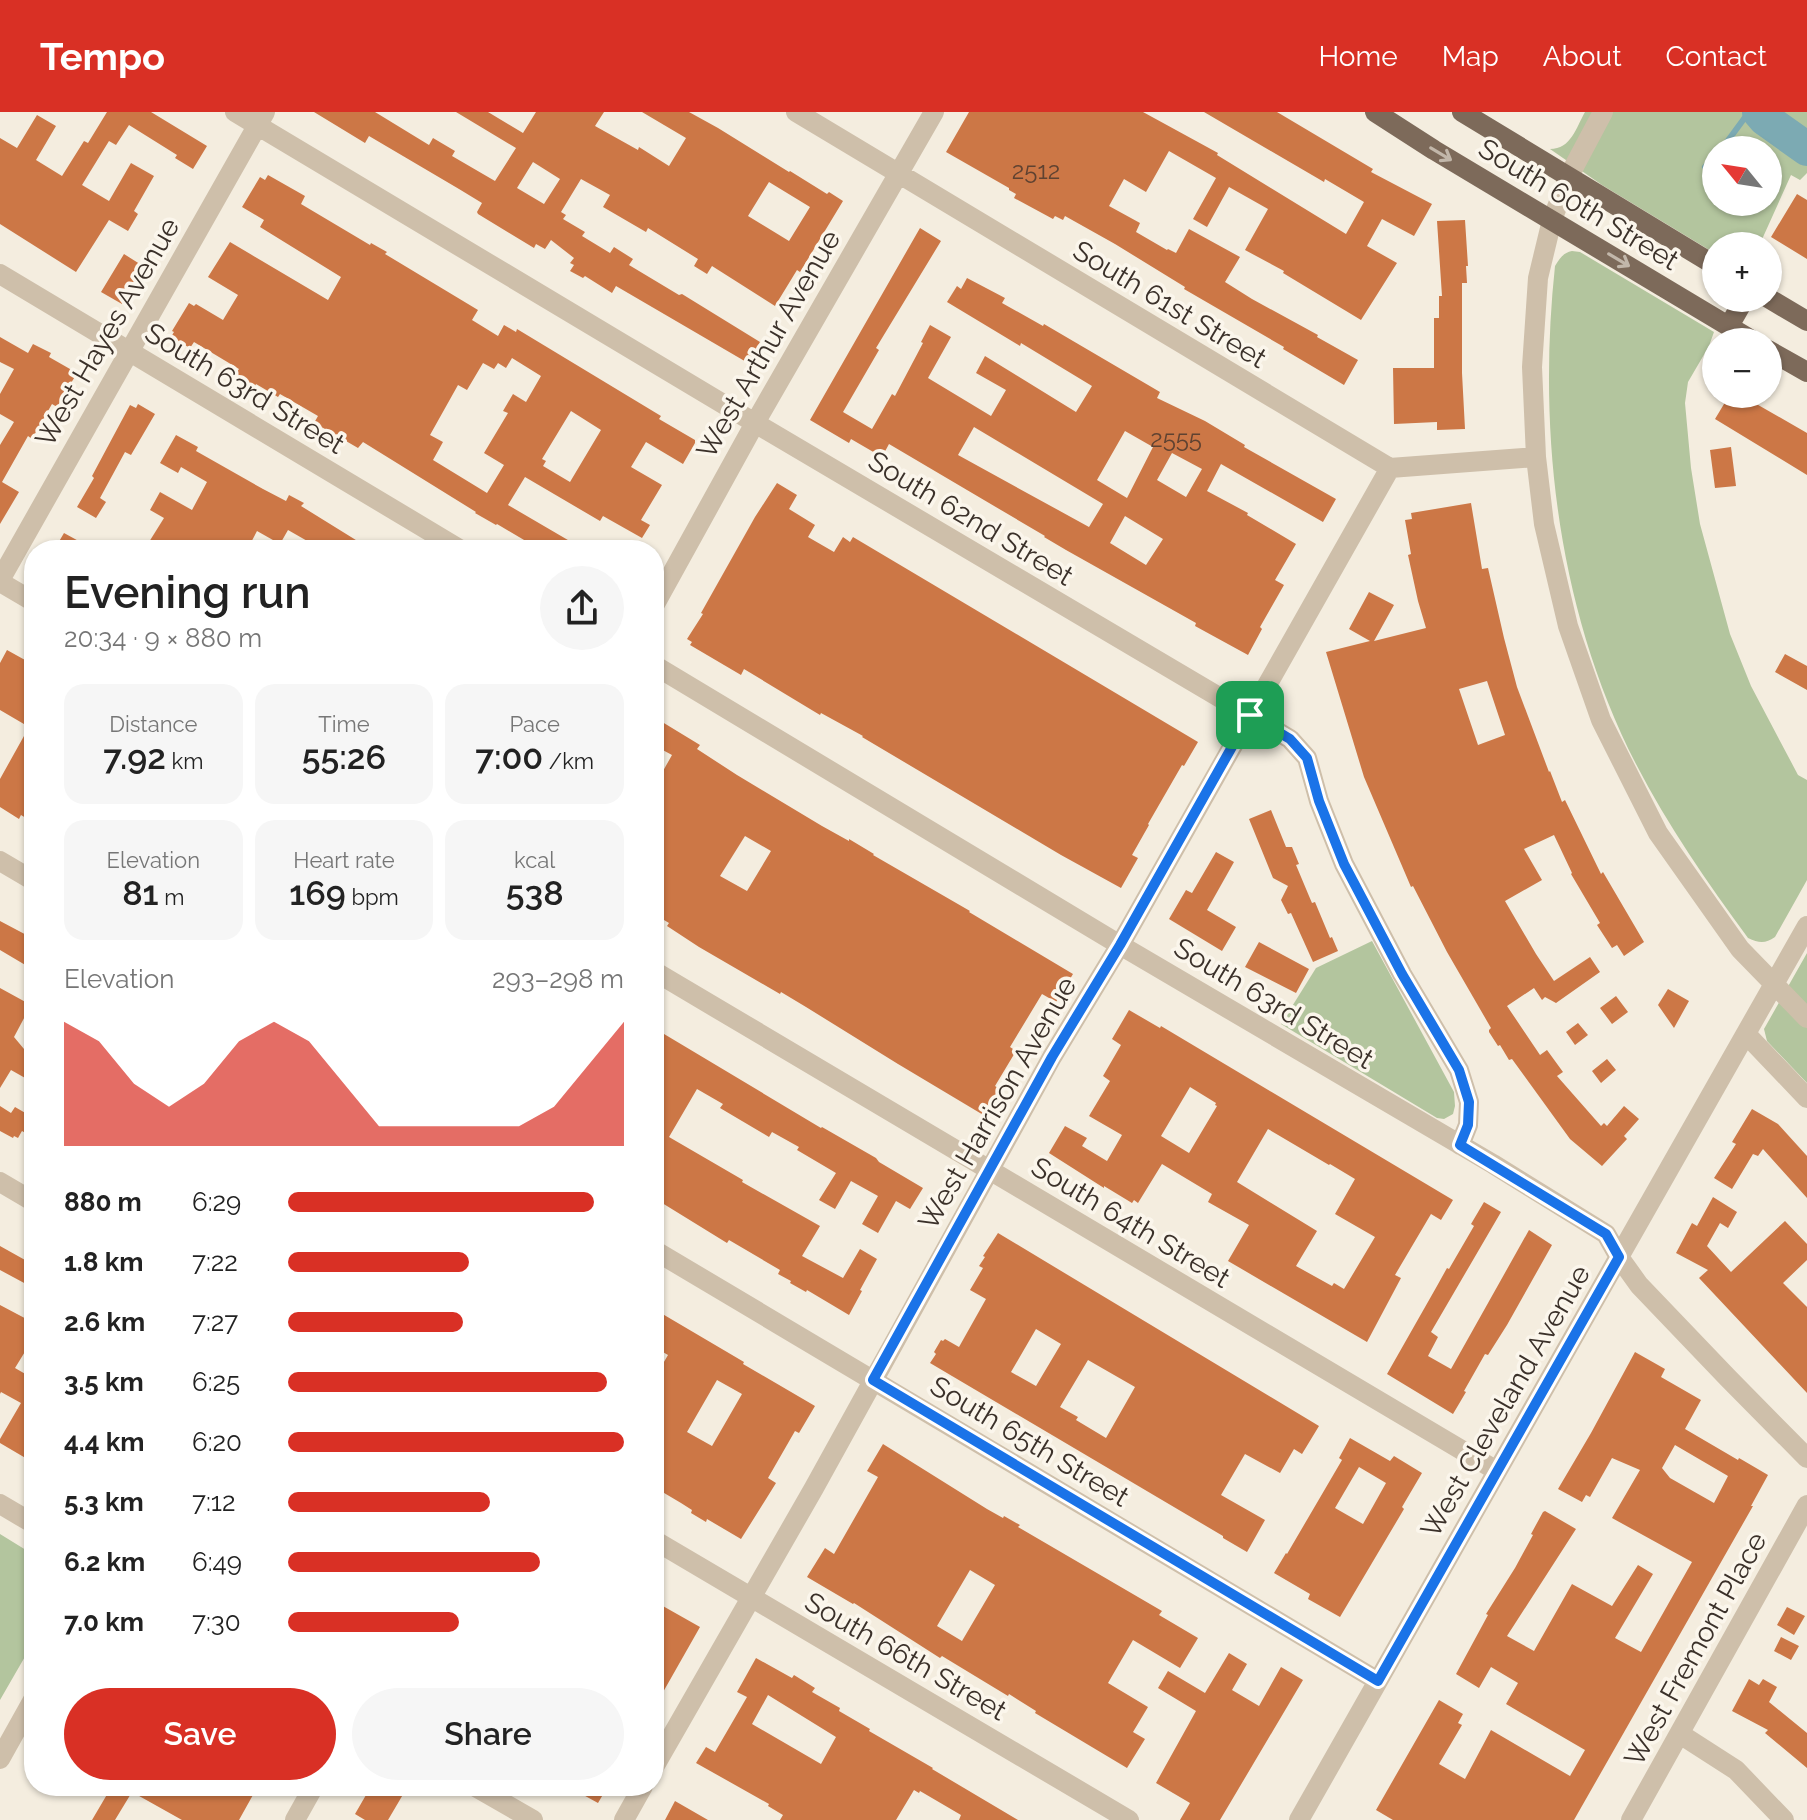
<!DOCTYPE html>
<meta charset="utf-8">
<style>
body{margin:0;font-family:Raleway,sans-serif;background:#f6f6f6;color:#222;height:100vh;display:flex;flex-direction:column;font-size:30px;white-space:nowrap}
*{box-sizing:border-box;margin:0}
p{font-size:26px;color:#767676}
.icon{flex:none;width:44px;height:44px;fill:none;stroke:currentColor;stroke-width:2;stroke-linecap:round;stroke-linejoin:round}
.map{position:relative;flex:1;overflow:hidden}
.side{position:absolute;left:24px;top:428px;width:640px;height:1256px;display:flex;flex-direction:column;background:#fff;border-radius:32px;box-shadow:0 2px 6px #0004}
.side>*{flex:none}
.needle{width:52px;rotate:300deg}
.controls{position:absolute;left:1702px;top:24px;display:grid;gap:16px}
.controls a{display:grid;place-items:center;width:80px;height:80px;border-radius:50%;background:#fff;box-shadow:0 2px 6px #0004;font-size:40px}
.pin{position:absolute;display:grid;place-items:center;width:68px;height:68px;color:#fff;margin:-34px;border-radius:16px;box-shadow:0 4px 12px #0006}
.round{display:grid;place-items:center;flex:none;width:84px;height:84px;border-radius:42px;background:#f6f6f6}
.summary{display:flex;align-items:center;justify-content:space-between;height:136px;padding:0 40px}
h1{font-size:44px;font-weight:600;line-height:60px}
.metrics{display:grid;grid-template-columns:repeat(3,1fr);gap:12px;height:136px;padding:8px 40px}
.metrics div{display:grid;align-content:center;border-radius:20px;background:#f6f6f6;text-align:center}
.metrics b{font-size:34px;font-weight:600}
.metrics small{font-size:22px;font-weight:400}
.metrics p{font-size:22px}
.chart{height:224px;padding:16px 40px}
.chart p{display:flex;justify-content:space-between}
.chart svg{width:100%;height:144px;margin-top:8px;fill:#d93025;opacity:.7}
.button{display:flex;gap:16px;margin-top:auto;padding:16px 40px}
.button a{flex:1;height:92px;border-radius:48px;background:#d93025;color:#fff;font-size:32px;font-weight:600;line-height:92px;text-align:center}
.button a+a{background:#f6f6f6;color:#222}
ul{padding:0 40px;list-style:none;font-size:26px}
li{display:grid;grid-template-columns:128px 96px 1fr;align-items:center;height:60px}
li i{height:20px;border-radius:10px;background:#d93025}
header{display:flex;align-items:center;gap:48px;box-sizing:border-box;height:112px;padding:0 40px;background:#d93025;color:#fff}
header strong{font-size:38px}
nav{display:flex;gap:44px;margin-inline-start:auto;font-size:28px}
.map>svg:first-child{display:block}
</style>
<header>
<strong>Tempo</strong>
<nav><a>Home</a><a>Map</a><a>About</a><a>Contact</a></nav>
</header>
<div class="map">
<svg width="1807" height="1708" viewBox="0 0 1807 1708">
<rect width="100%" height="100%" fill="#f4eddf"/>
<!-- green -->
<path fill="#b3c59e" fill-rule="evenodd" d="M1585 0H1807V61L1800 68 1791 63 1759 134H1716V142L1602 73 1550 37C1571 37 1576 16 1585 0ZM1716 38H1768V90H1716Z
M1572 139 1580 140 1714 220 1709 234 1688 270 1685 291 1691 356 1700 412 1730 522 1751 574 1798 663 1807 668V768L1775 825C1765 832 1759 831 1748 826 1707 770 1668 714 1636 652 1558 500 1537 322 1555 154 1560 146 1563 141 1572 139Z
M1372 829 1454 980 1455 994 1453 1002 1444 1007 1437 1006 1281 912 1316 856Z
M1807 841V971L1767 929 1764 917Z
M0 1422 34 1443V1529L0 1588Z"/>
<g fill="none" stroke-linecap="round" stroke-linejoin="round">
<!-- stream -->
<path stroke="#7caab3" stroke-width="6" d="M1721 38 1749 0
M1705 55 1716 43"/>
<!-- river -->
<path stroke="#7caab3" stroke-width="34" d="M1759 0 1765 7 1807 37"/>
</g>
<!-- building -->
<path fill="#cc7746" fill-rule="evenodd" d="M107 0H151L207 34 193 57 175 46 177 43 129 13 116 33 109 29 82 73 109 89 131 51 154 64 134 99 138 102 128 119 109 108 76 160 0 112V26L17 36 37 3 56 14 36 48 62 64 84 29 88 31Z
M314 0H375L429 33 433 26 455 39 452 44 495 69 516 36 456 0H488L523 21 536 0H604L595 14 638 38 639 35 669 54 686 26 642 0H689L718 16 789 60 790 59 827 82 829 80 843 89 800 160 797 158 775 194 712 154 707 162 694 154 698 147 648 116 646 120 603 95 610 83 581 67 561 100 566 103 563 107 585 120 582 124 610 141 614 135 633 147 629 153 679 183 682 182 760 230 748 251 616 174 612 181 585 164 583 166 570 159 574 153 570 151 574 146 551 128 545 137 536 132 534 136 478 102 477 100 482 91 459 77 369 24 365 31ZM533 50 560 67 544 92 517 76ZM769 70 810 95 789 129 748 104Z
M969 0H1143L1218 41 1217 43 1346 122 1364 90 1325 67 1324 70 1204 0H1277L1373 57 1371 60 1432 92 1414 124 1382 107 1367 134 1397 151 1361 208 1283 161 1284 159 1245 138 1268 97 1229 75 1207 115 1193 107 1216 66 1169 39 1146 80 1124 67 1109 94 1140 111 1136 120 1167 138 1168 137 1176 141 1189 117 1240 145 1225 170 1252 187 1318 223 1317 225 1358 248 1344 273 1283 237 1284 235 1184 177 1185 175 1115 132 1065 104 1063 108 1055 104 1053 107 1014 86 1016 82 1009 78V76L946 40Z
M268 63 305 84 301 92 370 133 371 131 387 140 385 142 478 198 472 208 498 224 504 213 516 220 517 217 661 304 659 307 695 328V331L683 352 646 330 631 355 662 373 641 408 650 413 642 426 603 404 600 409 525 365 508 393 585 438H541L497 412 496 413 475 401 476 400 363 330 358 336 327 318 314 311 318 304 280 282 278 285 256 272 255 274 235 263 239 257 194 230 190 236 171 225 174 220 172 219 189 191 194 194 196 192 223 208 238 183 208 165 230 130 328 188 341 165 260 115 264 108 242 95 260 65 265 68ZM512 246 541 264 526 290 513 282 503 299 508 301 484 341 504 353 487 381 433 348 443 330 430 323 458 273 467 278 483 251 494 257 498 251 506 256ZM571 299 601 318 570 370 543 354 546 349 542 347Z
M1797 82 1807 88V147L1771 125Z
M1465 108 1468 154H1466L1467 171H1462V261L1465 317 1437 318V310L1394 312 1393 256H1434V206H1439V184H1442L1437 109Z
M920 116 941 129 876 236 879 238 843 300 872 317 892 282 895 284 923 231 921 230 930 213 951 225 928 266 991 304 1006 278 976 261 985 244 1076 300 1092 274 1021 231 1020 234 947 190 957 174 961 177 967 166 1005 186 1002 191 1043 214 1044 212 1160 280 1157 286 1205 309 1245 333 1244 335 1336 387 1323 410 1221 352 1207 379 1248 401 1247 403 1296 432 1275 468 1284 473 1260 515 1262 517 1248 543 1195 514 1196 511 1066 438 1044 425 1045 424 889 332 882 345 851 327 849 331 810 308ZM974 315 1103 392 1089 415 958 343ZM1125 319 1153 335 1127 386 1097 368ZM1172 341 1202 357 1186 385 1157 368ZM1125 404 1163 427 1146 453 1110 431Z
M124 142 143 154 133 171 135 172 122 192 101 180Z
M0 225 28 241 33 232 51 241 49 245 77 261 57 295 52 292 32 327 28 324 2 370 19 380 0 412V333L14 310 0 302V282L14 257 0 250Z
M1730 282H1739L1807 321V363L1715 307Z
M138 292 155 302 131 343 125 340 100 386 106 390 96 406 77 395 94 366 92 364 130 293 136 296Z
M176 323 198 335 196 339 263 377 286 389 289 383 304 391 301 394 372 438H323L288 418 280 432 257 419 247 438H144L164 406 150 398 160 380 192 398 207 370 181 355 178 361 160 351Z
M1731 335 1736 374 1715 376 1710 338Z
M777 371 797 383 789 397 815 413 808 425 834 440 843 425 850 430 853 425 1198 630 1184 654 1182 653 1148 712 1149 713 1132 743 1138 746 1121 776 1061 743 862 625 863 624 821 601 820 603 744 557 741 563 690 533 692 530 687 527 703 502 701 501 755 405Z
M1471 391 1482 457 1488 456 1504 526 1517 575 1549 660 1550 659 1562 690 1565 688 1601 762 1603 760 1644 830 1624 844 1617 833 1612 836 1597 813 1600 811 1571 762 1572 761 1554 723 1524 737 1542 768 1505 789 1536 842 1554 869 1590 845 1600 860 1556 891 1545 885 1542 888 1534 876 1507 894 1540 943 1547 938 1563 960 1557 964 1601 1014 1604 1011 1607 1014 1624 994 1639 1007 1624 1024 1627 1027 1602 1054 1570 1027 1512 947 1509 948 1500 933 1498 934 1489 920V918L1491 916 1447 840 1413 774 1411 775 1364 665 1326 540 1370 529 1349 517 1369 480 1394 493 1374 529 1426 516 1418 489 1408 443 1411 442 1405 408 1412 407 1411 401ZM1487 569 1505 623 1478 633 1459 577Z
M64 421 95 438H54Z
M7 538 34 553V711L21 703 19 707 0 695V667L29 615 0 598V551Z
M1785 542 1807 554V578L1775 560Z
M654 605 700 633 697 637 737 663 822 714 849 729V727L874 742 873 743 970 799 969 800 1073 862 1056 890 1042 882 1010 935 1016 939 995 974 1001 978 985 1004 898 952 806 895 781 880 780 882 699 835 667 814 669 811 654 802V675L672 643 659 636 654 644ZM745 724 771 739 747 779 720 764Z
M1271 698 1286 735H1292L1299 752 1296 753 1309 784 1312 791 1315 790 1330 826 1332 825 1338 839 1313 850 1291 801 1288 802 1281 788 1288 774 1273 766 1249 707Z
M1216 740 1234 750 1207 798 1236 815 1222 839 1169 807 1186 778 1192 781Z
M0 809 34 827V842L27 854 0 838Z
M1259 830 1309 857 1296 881 1245 855Z
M0 876 31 893 14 925 29 943 34 946V971L11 958 0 976Z
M1668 877 1689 889 1674 916 1658 893Z
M1616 884 1628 900 1612 912 1600 896Z
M1129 898 1160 916 1161 914 1453 1088 1441 1108 1431 1102 1395 1163 1401 1166 1367 1230 1228 1149 1249 1113 1208 1090 1212 1082 1162 1052 1138 1091 1134 1088 1132 1091 1104 1074V1076L1049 1041 1065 1014 1087 1026 1082 1034 1107 1049 1122 1023 1089 1004 1110 969 1103 964 1121 933 1112 927ZM1190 975 1216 991 1215 993 1217 994 1189 1041 1161 1024ZM1268 1017 1329 1053 1330 1052 1355 1067 1335 1102 1375 1125 1344 1177 1334 1171 1332 1174 1296 1154 1317 1119 1237 1070Z
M1578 911 1588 923 1575 933 1566 920Z
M654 916 821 1016 822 1015 876 1046 879 1050 923 1076 910 1097 896 1089 878 1121 862 1112 878 1084 851 1069 835 1097 819 1088 836 1061 797 1038 799 1035 772 1020 769 1025 720 996 723 992 697 977 669 1025 743 1068 742 1070 820 1114 802 1144 843 1166 860 1137 877 1147 860 1178 862 1179 849 1203 807 1178 806 1180 790 1171 791 1169 778 1162 780 1158 729 1128 727 1131 654 1086Z
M1607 947 1616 958 1601 971 1592 959Z
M0 994 11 1001 15 995 34 1006V1026L22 1019 18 1026 14 1024 13 1026 0 1019Z
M1752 997 1778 1012 1807 1044V1086L1763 1037 1758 1044 1753 1042 1732 1077 1714 1066 1736 1032 1732 1030Z
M1713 1085 1737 1100 1728 1116 1720 1111 1707 1134 1731 1160 1785 1109 1807 1132V1148L1783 1171 1807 1195V1281L1699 1166 1708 1158 1676 1141 1692 1111 1697 1114Z
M1484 1090 1501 1100 1431 1220 1438 1225 1428 1244 1451 1257 1529 1118 1552 1133 1507 1213 1488 1243 1485 1242 1464 1279 1466 1280 1453 1302 1387 1262 1437 1174 1447 1156 1449 1157 1474 1114 1471 1112Z
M998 1121 1319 1314 1302 1342 1294 1337 1280 1361 1245 1342 1221 1383 1265 1408 1247 1440 1223 1426V1424L930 1251 936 1242 934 1240 941 1228 943 1229 945 1227 959 1235 986 1187 970 1178 983 1156 979 1154 985 1145 983 1144ZM1036 1217 1061 1232 1036 1274 1011 1260ZM1088 1248 1135 1275 1106 1326 1076 1308 1078 1305 1060 1295Z
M0 1134 34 1153V1158L26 1172 0 1158Z
M0 1193 34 1211V1225L15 1256 34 1267V1351L0 1331V1327L21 1291 1 1280 0 1282Z
M654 1197 744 1250 743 1252 815 1294 799 1321 795 1319 768 1366 776 1371 741 1427 707 1407 706 1410 691 1401 692 1398 681 1391 654 1375V1267L668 1243 654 1235ZM717 1268 742 1282 712 1334 687 1320Z
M1635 1240 1665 1257 1661 1265 1701 1288 1685 1317 1738 1348 1739 1346 1768 1363 1751 1394H1753L1574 1708H1393L1376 1698 1439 1588 1463 1602 1458 1611 1462 1613 1439 1652 1465 1667 1491 1618 1570 1664 1585 1638 1506 1592 1518 1571 1491 1555 1479 1576 1456 1562 1488 1503 1486 1502 1515 1456 1533 1423 1531 1422 1543 1400 1545 1399 1576 1417 1507 1524 1534 1539 1572 1472 1612 1494 1638 1453 1653 1462 1615 1526 1641 1540 1692 1450 1612 1406 1640 1358 1612 1346 1590 1385 1586 1383 1582 1390 1558 1377 1591 1321ZM1675 1333 1728 1364 1714 1391 1670 1366 1662 1356Z
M1350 1326 1390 1349 1394 1344 1422 1361 1402 1395 1404 1397 1340 1505 1308 1487 1310 1482 1274 1461 1286 1441 1287 1442 1342 1348 1339 1346ZM1359 1355 1386 1371 1363 1412 1335 1396Z
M883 1332 987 1397 1003 1406 1004 1404 1020 1413 1018 1415 1162 1499 1159 1503 1198 1526 1180 1556 1133 1528 1108 1571 1148 1595 1133 1620 1145 1627 1127 1656 1035 1601 1036 1599 1009 1582 1008 1584 942 1544 940 1546 854 1491 853 1492 807 1465 825 1436 834 1442 878 1365 867 1359ZM970 1458 995 1473 962 1529 937 1514Z
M654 1489 700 1515 654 1596Z
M1787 1495 1805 1504 1794 1523 1777 1513Z
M1781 1525 1799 1534 1791 1548 1774 1539Z
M1229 1541 1247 1552 1232 1578 1259 1594 1281 1555 1303 1568 1220 1708H1180L1190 1691 1156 1671 1196 1599 1158 1576 1168 1559 1205 1581Z
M756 1546 792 1566 794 1563 815 1576 812 1580 840 1596 839 1599 870 1617 869 1619 933 1656 932 1657 1018 1708H959L961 1703 920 1679 919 1681 914 1678 896 1708H780L783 1703 768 1694 769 1692 696 1651 706 1635 715 1640 747 1585 737 1580ZM768 1583 836 1625 821 1652 752 1612Z
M1749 1567 1759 1573 1763 1567 1777 1575 1769 1590 1807 1621V1656L1765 1621 1768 1618 1732 1599Z
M112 1674H258L239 1708H182L132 1680 115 1708H92Z
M375 1674H408L388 1708H365L355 1702 366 1683 369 1684Z
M567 1674H608L598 1691Z
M675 1689 708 1708H665Z"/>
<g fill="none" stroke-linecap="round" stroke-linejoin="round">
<!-- minor -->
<path stroke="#cebfaa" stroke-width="20" d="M235 0 755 311 1290 627 1307 646 1319 689 1344 752 1402 862 1459 958 1469 990 1468 1013 1460 1033
M796 0 1390 356 1536 345
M1603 0 1569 64 1552 108 1538 166 1532 255 1536 345 1544 412 1568 514 1601 608 1658 721 1740 837 1807 906
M0 162 461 438
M0 468C87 312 177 157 265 0
M0 470 34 490
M654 494 755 311 934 0
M654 553 1120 833 1493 1052 1606 1122 1619 1145 1639 1173 1728 1266 1807 1346
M0 749 34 769
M654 859 1497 1359
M1746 922 1807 986
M0 1070 34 1090
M654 1138 1378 1569
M0 1392 34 1412
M654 1428 1129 1708
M1680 1622 1736 1658 1784 1708
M0 1647 34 1586
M654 1655 814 1376 1052 945 1120 833 1390 356
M474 1674 533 1708
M295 1708 314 1674
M624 1708 643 1674
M1299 1708 1807 814
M1631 1708 1807 1393"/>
<!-- major -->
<path stroke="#7d6a5a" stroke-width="20" d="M1375 0 1434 38 1755 230
M1462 0 1716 154
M1768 186 1807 209
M1729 214 1745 186
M1768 238 1807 260"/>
</g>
<!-- one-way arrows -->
<defs><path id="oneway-shaft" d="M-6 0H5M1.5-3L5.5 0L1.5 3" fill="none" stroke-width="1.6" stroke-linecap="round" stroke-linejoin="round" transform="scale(2)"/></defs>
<g stroke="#c2b7aa">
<use href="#oneway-shaft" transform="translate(1441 42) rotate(31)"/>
<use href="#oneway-shaft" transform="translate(1619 148) rotate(31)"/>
</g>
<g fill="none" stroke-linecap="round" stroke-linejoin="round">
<defs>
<path id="route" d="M1250 603 1290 627 1307 646 1319 689 1344 752 1402 862 1459 958 1469 990 1468 1013 1460 1033 1606 1122 1619 1145 1378 1569 873 1268 1052 945 1120 833Z"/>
</defs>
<!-- route casing -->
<use href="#route" stroke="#fff" stroke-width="16"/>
<!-- route -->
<use href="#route" stroke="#1a73e8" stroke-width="10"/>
</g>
<g text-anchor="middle" stroke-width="7" stroke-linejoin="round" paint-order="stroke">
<!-- number labels -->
<g font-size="24" fill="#5f4231">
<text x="1036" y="67">2512</text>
<text x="1176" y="335">2555</text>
</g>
<!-- street labels -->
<g font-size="28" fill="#3b312a" stroke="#fbf6ec">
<text transform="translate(1579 92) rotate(31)" y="10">South 60th Street</text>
<text transform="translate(1170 192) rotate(31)" y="10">South 61st Street</text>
<text transform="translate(107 220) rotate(-60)" y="10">West Hayes Avenue</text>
<text transform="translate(768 232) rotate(-60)" y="10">West Arthur Avenue</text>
<text transform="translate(245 276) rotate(31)" y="10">South 63rd Street</text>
<text transform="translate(971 406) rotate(31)" y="10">South 62nd Street</text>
<text transform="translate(1274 891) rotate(31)" y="10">South 63rd Street</text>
<text transform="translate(997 991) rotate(-60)" y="10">West Harrison Avenue</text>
<text transform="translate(1131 1110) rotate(31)" y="10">South 64th Street</text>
<text transform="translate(1505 1289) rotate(-60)" y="10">West Cleveland Avenue</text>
<text transform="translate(1030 1329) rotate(31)" y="10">South 65th Street</text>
<text transform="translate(1695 1537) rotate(-61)" y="10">West Fremont Place</text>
<text transform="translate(906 1544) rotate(30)" y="10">South 66th Street</text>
</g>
</g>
</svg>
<div class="controls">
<a><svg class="needle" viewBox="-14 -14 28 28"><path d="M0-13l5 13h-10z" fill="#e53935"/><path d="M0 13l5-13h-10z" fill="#767676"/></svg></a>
<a>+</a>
<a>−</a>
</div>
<div class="pin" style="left:1250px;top:603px;background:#1e9e55"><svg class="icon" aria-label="arrive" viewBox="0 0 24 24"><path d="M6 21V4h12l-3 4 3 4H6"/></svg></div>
<section class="side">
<div class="summary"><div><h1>Evening run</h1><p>20:34 · 9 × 880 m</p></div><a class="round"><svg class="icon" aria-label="share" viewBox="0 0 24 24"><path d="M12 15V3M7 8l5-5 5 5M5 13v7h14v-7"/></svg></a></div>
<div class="metrics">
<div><p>Distance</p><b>7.92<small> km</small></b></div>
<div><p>Time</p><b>55:26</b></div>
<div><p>Pace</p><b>7:00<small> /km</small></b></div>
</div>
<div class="metrics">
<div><p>Elevation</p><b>81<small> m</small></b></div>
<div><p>Heart rate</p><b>169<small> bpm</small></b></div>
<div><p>kcal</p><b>538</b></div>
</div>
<div class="chart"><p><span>Elevation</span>293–298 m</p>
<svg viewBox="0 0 160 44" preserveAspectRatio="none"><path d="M0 44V6L10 12L20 25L30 32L40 25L50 12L60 6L70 12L80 25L90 38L100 38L110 38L120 38L130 38L140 32L150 19L160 6V44z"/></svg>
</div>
<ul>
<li><b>880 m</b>6:29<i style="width:91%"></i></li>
<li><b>1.8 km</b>7:22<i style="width:54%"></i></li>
<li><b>2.6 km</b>7:27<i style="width:52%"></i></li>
<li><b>3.5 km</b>6:25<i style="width:95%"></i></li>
<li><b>4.4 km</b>6:20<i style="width:100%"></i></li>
<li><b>5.3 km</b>7:12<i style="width:60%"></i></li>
<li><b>6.2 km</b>6:49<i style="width:75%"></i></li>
<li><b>7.0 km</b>7:30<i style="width:51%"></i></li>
</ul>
<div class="button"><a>Save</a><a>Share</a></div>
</section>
</div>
